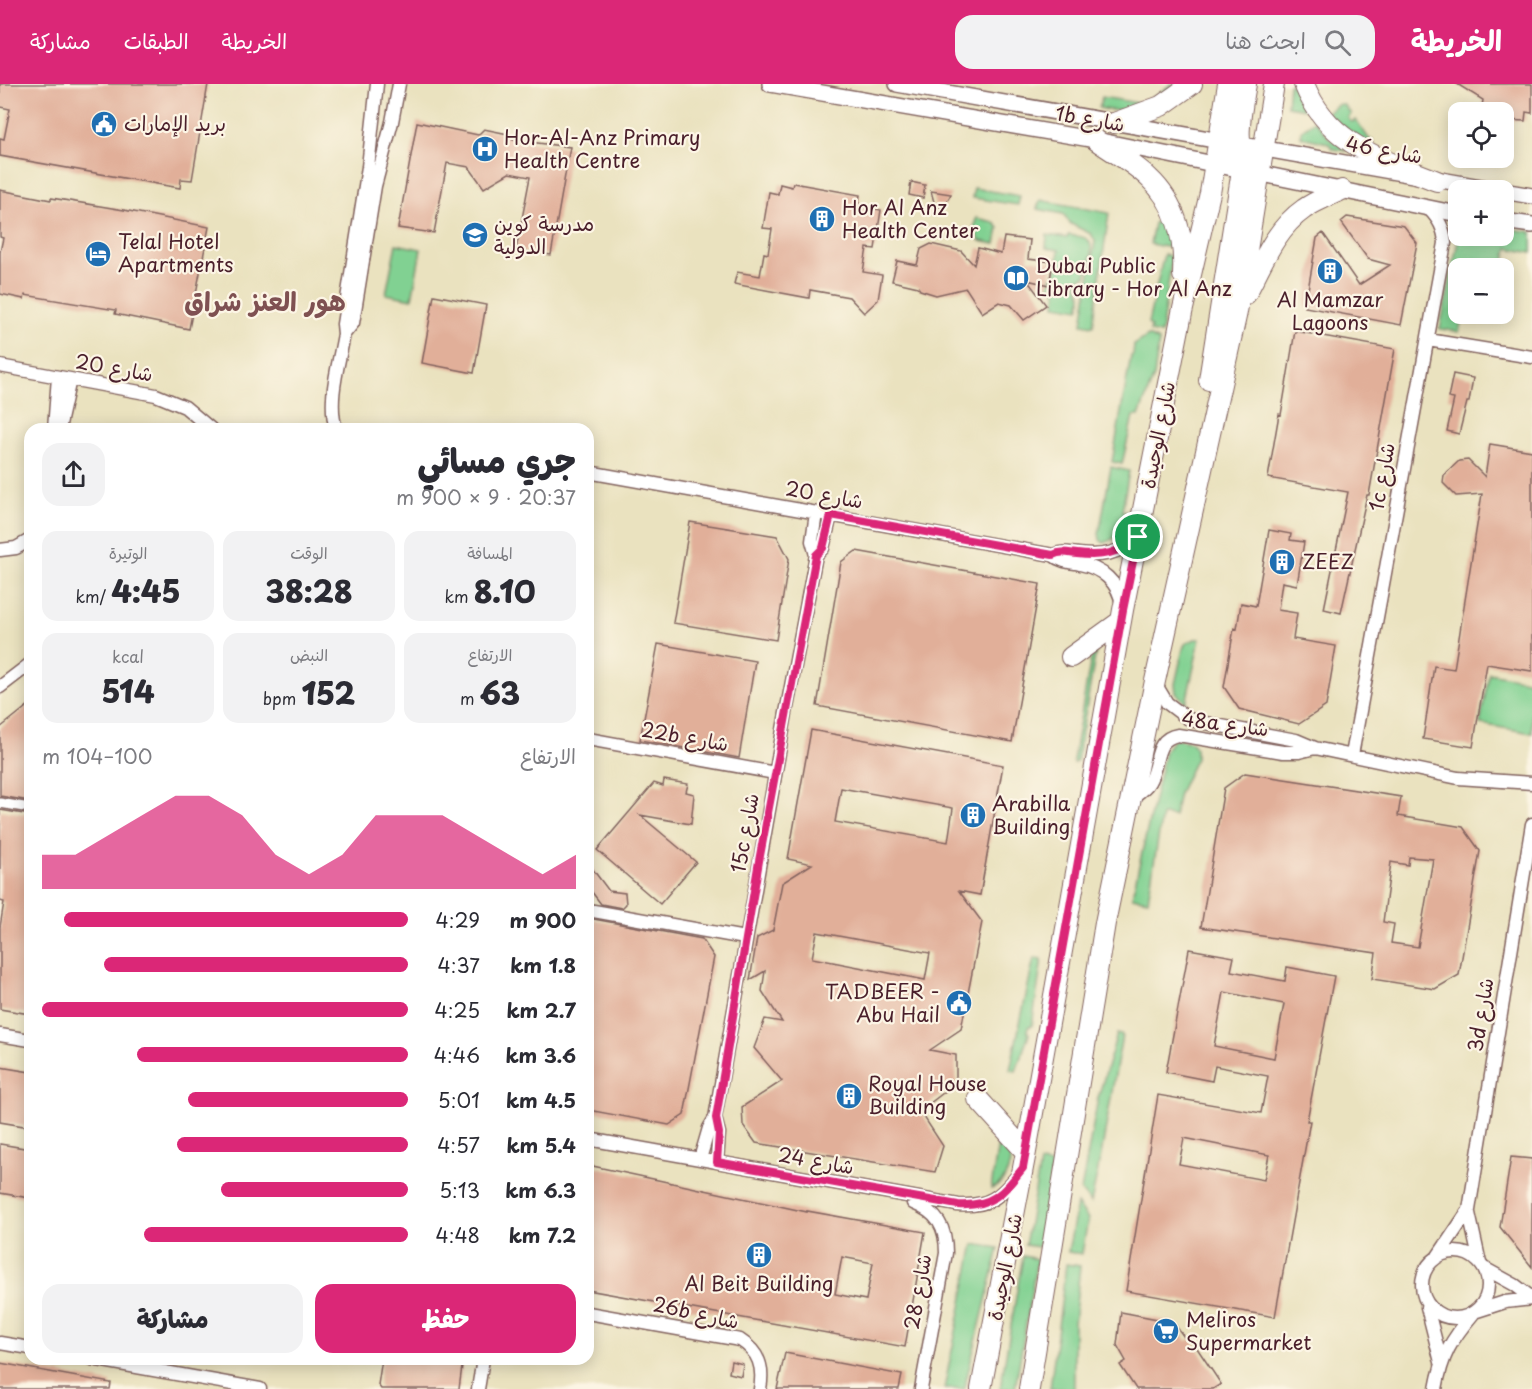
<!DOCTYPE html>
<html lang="ar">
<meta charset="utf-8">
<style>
body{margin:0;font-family:"Playpen Sans","Playpen Sans Arabic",sans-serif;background:#f2f2f3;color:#2b2b33;direction:rtl;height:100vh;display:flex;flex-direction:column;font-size:22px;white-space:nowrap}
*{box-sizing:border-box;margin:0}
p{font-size:20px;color:#7c7c81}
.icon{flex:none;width:33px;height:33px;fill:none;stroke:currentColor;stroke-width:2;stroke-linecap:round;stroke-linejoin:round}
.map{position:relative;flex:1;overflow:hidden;direction:ltr}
.details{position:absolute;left:24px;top:339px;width:570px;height:942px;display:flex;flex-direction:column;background:#fff;border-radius:18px;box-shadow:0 3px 15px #0003;direction:rtl}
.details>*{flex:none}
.controls{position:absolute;left:1448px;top:18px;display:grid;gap:12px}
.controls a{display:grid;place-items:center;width:66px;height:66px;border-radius:12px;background:#fff;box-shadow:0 3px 15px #0003;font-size:30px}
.pin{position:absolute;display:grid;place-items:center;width:51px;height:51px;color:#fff;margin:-26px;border:3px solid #fff;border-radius:50%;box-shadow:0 2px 6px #0007}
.round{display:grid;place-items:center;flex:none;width:63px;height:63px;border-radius:18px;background:#f2f2f3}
.summary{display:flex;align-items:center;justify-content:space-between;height:102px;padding:0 18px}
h1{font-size:33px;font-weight:800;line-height:45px}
.metrics{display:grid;grid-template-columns:repeat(3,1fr);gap:9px;height:102px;padding:6px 18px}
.metrics div{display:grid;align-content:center;border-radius:15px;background:#f2f2f3;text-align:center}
.metrics b{font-size:30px;font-weight:800}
.metrics small{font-size:16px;font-weight:400}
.metrics p{font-size:16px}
.chart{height:168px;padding:12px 18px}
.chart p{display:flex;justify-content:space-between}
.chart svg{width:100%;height:108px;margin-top:6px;fill:#db2777;opacity:.7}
.action{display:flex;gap:12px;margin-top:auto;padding:12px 18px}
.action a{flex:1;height:69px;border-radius:18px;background:#db2777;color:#fff;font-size:24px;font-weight:800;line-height:69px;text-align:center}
.action a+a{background:#f2f2f3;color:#2b2b33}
ul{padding:0 18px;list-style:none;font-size:20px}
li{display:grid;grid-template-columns:96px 72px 1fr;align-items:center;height:45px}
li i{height:15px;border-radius:8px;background:#db2777}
header{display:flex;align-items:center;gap:36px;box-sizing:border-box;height:84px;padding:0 30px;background:#db2777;color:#fff}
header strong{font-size:28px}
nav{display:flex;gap:33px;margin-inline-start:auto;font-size:21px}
.search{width:420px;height:54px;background:#f2f2f3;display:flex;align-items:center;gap:15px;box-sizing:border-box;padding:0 21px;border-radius:18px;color:#7c7c81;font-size:22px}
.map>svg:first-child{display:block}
</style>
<header>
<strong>الخريطة</strong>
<div class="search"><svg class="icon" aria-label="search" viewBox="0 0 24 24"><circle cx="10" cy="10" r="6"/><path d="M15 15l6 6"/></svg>ابحث هنا</div>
<nav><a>الخريطة</a><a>الطبقات</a><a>مشاركة</a></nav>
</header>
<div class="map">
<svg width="1532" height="1305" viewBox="0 0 1532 1305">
<rect width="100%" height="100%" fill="#fcf5e5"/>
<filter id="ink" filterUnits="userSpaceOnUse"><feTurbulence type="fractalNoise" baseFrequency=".0167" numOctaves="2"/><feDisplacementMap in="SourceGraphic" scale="12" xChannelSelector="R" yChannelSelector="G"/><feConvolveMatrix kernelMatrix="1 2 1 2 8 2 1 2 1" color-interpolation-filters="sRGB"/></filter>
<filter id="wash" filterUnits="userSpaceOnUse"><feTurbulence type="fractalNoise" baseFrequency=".008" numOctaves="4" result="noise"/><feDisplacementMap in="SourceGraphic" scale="24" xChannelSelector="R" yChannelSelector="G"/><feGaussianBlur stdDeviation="1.35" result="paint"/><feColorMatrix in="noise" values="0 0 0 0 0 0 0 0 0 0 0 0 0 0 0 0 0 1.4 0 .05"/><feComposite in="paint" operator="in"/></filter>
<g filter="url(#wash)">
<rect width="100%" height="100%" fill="#eae2bf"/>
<!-- green -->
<path fill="#81d192" stroke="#66785e" stroke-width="1.5" d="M1171 0 1175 2C1152 19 1129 32 1099 24L1102 13 1144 20Z
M1289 0H1293L1306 25 1287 22Z
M1339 20 1344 21 1351 30 1348 33 1349 36 1352 38 1356 36 1369 55 1373 57 1371 63 1326 29Z
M1315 37 1328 53 1347 67 1333 65 1328 59 1301 53 1302 46Z
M974 104 1020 112 1018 121 972 114Z
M1040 116 1109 129 1093 242 1082 240 1095 157 1091 150 1071 140 1063 130 1037 125Z
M976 134 994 138 999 144 996 160 980 157 974 145Z
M1165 134 1171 164 1150 160 1154 139Z
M1503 144 1532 148V169L1508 164 1505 177 1491 179 1484 184H1458V230H1463L1459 248 1440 245 1459 152H1503Z
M1047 151 1067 154 1068 151C1074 152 1083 152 1087 155 1096 162 1088 183 1086 192L1080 194 1077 200 1082 212 1079 225 1055 221 1057 209 1049 201 1051 193H1055L1059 166 1046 164Z
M396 160 421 165 412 215 386 210Z
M1164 170 1172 173 1161 250 1150 248 1151 243 1148 239Z
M1148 252 1159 257 1154 292 1139 332H1133L1122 380 1112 378 1131 272 1133 271 1134 261Z
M1111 383 1129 387 1122 427 1128 429C1125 443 1119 454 1104 459L1100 456 1099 450Z
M1195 555H1200L1186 619 1176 609 1175 600 1183 565 1185 560Z
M1096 567 1077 677 1074 679 1073 676 1092 568Z
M1489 589 1532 597V649L1480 640Z
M1174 655 1191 658 1196 665V674L1179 709 1174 732 1162 731 1148 816 1132 813 1165 667Z
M1034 874 1042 875 1032 942 1028 943 1027 947 1029 950 1016 987 1010 986Z
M1117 950 1122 951 1101 1071 1091 1119 1081 1107 1098 1014Z
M1000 1047C1003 1053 1008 1058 1009 1064 1013 1080 1006 1100 991 1105Z
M1040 1079 1052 1081 1039 1163 1025 1161Z
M1077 1120 1088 1135 1082 1170 1068 1168Z
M974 1160 999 1164 964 1305H944Z
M1023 1172 1037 1175 1015 1305H1000Z
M1066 1180 1080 1182 1074 1240V1305H1050Z"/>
<g id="blocks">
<!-- building -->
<path fill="#e1af99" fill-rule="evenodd" d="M0 0H208L192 96 181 95 180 104 0 72V54L4 55 10 25 0 23Z
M1457 0H1532V29L1526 28 1525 37 1503 36V28H1481L1483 16Z
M417 38 478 51 484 45 508 50 513 56 570 63 551 171 516 166 530 93 509 89 484 104 469 83 447 79 434 149 398 144Z
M911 98 925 101 923 114 909 111Z
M793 99 860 111 858 122 881 126 875 165 867 164 863 188 882 191 878 216 864 229 849 213 810 206 809 214 734 200 737 188 760 192 764 169 768 170 772 145 763 144 769 108 778 110 780 100 792 103Z
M0 106 51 116V114L124 126 209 143 189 245 115 230 116 226 25 211 24 215 0 210V168L3 154 0 153Z
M931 107 951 110 943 124 935 122Z
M1347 133 1404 142 1417 159 1401 241 1305 223 1317 154 1323 149 1359 201 1390 181 1368 175 1341 138Z
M1004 153 1030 156 1028 175 1053 178 1049 201 1027 196 1046 221 1024 236 1011 221 999 218 982 229 966 204 936 211 920 206 918 203 892 197 897 177 917 181 921 165 931 160 961 167 974 181 978 164 1001 170Z
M434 211 486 221 474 289 422 279Z
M1295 247 1395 265 1369 411H1367L1341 529 1324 525 1348 408 1268 394 1279 330 1281 331Z
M1453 290 1473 294 1469 318H1467L1459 350 1447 347 1454 315 1448 314Z
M1490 360 1532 367V587L1487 580 1473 663 1423 655 1434 582 1454 585 1482 410 1456 412 1443 399 1444 391 1459 377 1468 376 1485 393Z
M690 438 777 452 789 475 776 556 673 539Z
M1269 446 1291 450 1290 456 1304 458 1297 501 1282 498 1278 526 1297 529 1293 555 1336 562 1326 622 1299 640 1239 625 1224 603 1234 544 1237 545 1241 519 1256 522Z
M856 467 1040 500 1012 658 817 622 841 478Z
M658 560 755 577 739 674 640 656Z
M30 620V717L0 712V644Z
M811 646 1003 681 980 811 959 807 982 838 961 945 930 966 956 971V999L920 1027 943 1062 935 1088 756 1059 743 1041 742 1023 782 997 754 964 765 935 782 938 762 907 765 887 750 896 757 854 773 846 782 799 812 780 788 775ZM841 704 953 724 948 758 835 738ZM817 848 930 869 925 896 812 874Z
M1245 689 1401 713 1398 732 1463 743 1480 767 1459 891 1435 905 1372 895 1376 869 1201 843 1224 704ZM1409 773 1433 775 1418 863 1391 859 1394 840 1383 838 1391 778 1408 781Z
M664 696 688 700 686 708 694 710 691 740 640 731 696 778 660 820 597 766 654 699 663 702Z
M0 726 30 731V930L0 925V843L4 818 0 817Z
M588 779 609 807 625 809 626 820 622 824 601 820 588 803Z
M588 834 702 855 714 873 684 1031 669 1041 588 1026Z
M1189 865 1234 873 1231 887 1285 897 1287 883 1334 892 1307 1037H1310L1275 1233 1126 1207 1158 1011 1261 1029 1268 992 1215 982 1212 997 1166 988ZM1224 908 1284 920 1274 974 1214 962ZM1184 1054 1269 1071 1264 1096 1179 1080Z
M0 983 30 988V1043L0 1038Z
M0 1060 30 1065V1114L0 1109Z
M1511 1073 1532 1075V1183L1500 1143Z
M588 1081 807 1128V1127L925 1148 905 1263 588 1206ZM842 1173 873 1179 866 1216 835 1210Z
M1121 1228 1173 1238 1187 1257 1191 1255 1221 1300 1213 1305H1136L1120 1281 1126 1277 1117 1261Z
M785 1269 902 1291 899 1305H777Z
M382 1275H463L459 1305H381L378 1301Z
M731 1277 743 1280 741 1292 729 1289Z
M0 1279 111 1299 110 1305H0Z"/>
</g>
</g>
<g filter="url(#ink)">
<use href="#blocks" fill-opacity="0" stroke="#82635f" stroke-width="1.5"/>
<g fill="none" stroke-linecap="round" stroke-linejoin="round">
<defs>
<path id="pedestrian" d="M0 719 30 724"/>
<path id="minor" d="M344 250 353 239 375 102 392 38 399 0
M1428 256 1532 273
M0 282 156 311 185 323 211 345
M54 345 58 293
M59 345 70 295
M336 345C327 316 339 280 344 250L343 240 368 83 377 0
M588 388 1053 471C1061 467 1069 469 1078 470 1102 473 1119 470 1137 454
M816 429 812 457 816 471
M0 466 16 464 30 456
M1053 471C1061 478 1070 478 1080 480 1101 484 1119 498 1122 521
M1155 599 1167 619 1187 634 1195 637 1296 656 1315 664 1458 694 1532 699
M0 603 30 580
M588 655 775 689
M1352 671 1445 159C1444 144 1439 136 1430 126
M1131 714C1138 709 1145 705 1149 698 1160 680 1153 655 1178 651L1283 668H1299L1315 664
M588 826 745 854
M0 951 30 956
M715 1034 719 1049 717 1078
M588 1055 958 1121C989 1123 1000 1113 1019 1090
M700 1075 709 1044 715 1034 786 629 816 471 823 464 831 431
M913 1119C938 1129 946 1143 946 1169L921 1305
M1469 1129 1480 1179
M1422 1201a33 33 0 1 1 66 0a33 33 0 1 1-66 0Z
M1438 1172 1469 1126 1532 740
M1484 1184 1515 1201 1532 1214
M1427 1223 1441 1278
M1477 1227 1505 1218 1532 1215
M588 1229 740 1256C759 1268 764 1283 760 1305
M0 1259 30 1264
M92 1275 260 1305
M478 1305 483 1275
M1436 1305C1442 1271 1451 1256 1473 1230"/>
<path id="tertiary" d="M770 0 1096 56 1458 130
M897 0 1498 106
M1503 107 1532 112
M1503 137 1532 141"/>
<path id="primary" d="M1246 0C1242 23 1233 62 1248 82
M1304 0C1328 61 1382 75 1437 97
M1114 39 1161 22 1192 0
M1096 56C1114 69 1134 79 1149 94 1176 119 1185 155 1183 191
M1246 210C1262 180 1275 145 1304 125 1315 117 1329 112 1342 106
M1209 296 1242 86 1233 70 1219 58
M1071 573 1121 537
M978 1015 1026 1068
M981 1305 1026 1068 1123 526 1182 229 1210 109 1228 0
M1029 1305 1105 839 1155 597 1237 228 1274 0"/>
</defs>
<!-- pedestrian casing -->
<use href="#pedestrian" stroke="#82635f" stroke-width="12"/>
<!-- minor casing -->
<use href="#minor" stroke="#82635f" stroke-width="15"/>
<!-- tertiary casing -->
<use href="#tertiary" stroke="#82635f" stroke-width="18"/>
<!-- primary casing -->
<use href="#primary" stroke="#82635f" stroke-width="22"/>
<!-- pedestrian -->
<use href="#pedestrian" stroke="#fff" stroke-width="9"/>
<!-- minor -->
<use href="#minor" stroke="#fff" stroke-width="12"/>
<!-- tertiary -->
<use href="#tertiary" stroke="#fff" stroke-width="15"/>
<!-- primary -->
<use href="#primary" stroke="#fff" stroke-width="20"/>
</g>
</g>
<g fill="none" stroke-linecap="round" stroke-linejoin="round" filter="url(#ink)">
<defs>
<path id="route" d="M831 431 1053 471C1061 467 1068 469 1077 470 1102 473 1119 470 1138 453L1123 526 1023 1084C1003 1109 993 1123 958 1121L717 1078 719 1049 716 1034 759 777 816 471 823 464Z"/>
</defs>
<!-- route casing -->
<use href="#route" stroke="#fff" stroke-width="12"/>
<!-- route -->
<use href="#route" stroke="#db2777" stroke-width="8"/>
</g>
<!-- icons -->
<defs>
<symbol id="civic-disc" viewBox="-11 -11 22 22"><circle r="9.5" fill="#1f6fb2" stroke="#fcf5e5"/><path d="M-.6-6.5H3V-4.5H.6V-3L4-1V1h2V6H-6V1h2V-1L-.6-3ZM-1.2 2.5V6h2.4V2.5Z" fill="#fff"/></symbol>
<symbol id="hospital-disc" viewBox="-11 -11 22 22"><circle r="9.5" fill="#1f6fb2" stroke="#fcf5e5"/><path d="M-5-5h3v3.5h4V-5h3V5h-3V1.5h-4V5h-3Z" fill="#fff"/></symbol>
<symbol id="building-disc" viewBox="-11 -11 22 22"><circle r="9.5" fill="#1f6fb2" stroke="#fcf5e5"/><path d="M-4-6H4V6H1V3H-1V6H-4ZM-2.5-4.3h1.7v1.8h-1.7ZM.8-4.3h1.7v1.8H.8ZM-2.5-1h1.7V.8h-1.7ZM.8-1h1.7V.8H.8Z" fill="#fff"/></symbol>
<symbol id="school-disc" viewBox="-11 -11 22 22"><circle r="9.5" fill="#1f6fb2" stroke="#fcf5e5"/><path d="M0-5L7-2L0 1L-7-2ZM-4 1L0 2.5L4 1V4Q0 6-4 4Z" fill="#fff"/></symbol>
<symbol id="hotel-disc" viewBox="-11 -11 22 22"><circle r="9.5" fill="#1f6fb2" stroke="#fcf5e5"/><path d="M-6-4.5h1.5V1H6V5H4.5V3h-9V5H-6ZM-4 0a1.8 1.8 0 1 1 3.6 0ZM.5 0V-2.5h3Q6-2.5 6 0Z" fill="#fff"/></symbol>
<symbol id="library-disc" viewBox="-11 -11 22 22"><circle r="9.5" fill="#1f6fb2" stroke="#fcf5e5"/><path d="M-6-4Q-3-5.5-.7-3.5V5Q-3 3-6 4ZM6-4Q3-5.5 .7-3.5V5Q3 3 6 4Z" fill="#fff"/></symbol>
<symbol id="supermarket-disc" viewBox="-11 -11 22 22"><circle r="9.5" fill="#1f6fb2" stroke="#fcf5e5"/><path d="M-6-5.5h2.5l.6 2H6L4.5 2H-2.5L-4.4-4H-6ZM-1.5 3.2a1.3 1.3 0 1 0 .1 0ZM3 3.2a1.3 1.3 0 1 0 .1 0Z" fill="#fff"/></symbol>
</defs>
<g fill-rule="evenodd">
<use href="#civic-disc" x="89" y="25" width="30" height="30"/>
<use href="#hospital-disc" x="470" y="50" width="30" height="30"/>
<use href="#building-disc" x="807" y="120" width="30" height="30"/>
<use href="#school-disc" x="460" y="136" width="30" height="30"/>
<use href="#hotel-disc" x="83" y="155" width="30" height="30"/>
<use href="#building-disc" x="1315" y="172" width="30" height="30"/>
<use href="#library-disc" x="1001" y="179" width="30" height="30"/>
<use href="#building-disc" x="1267" y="463" width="30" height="30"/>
<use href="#building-disc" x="958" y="716" width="30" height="30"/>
<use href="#civic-disc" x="944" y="904" width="30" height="30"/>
<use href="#building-disc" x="834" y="997" width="30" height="30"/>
<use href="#building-disc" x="744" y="1156" width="30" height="30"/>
<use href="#supermarket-disc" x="1151" y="1232" width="30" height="30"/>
</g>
<g text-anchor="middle" stroke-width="4.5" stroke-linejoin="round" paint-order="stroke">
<!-- street labels -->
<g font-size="20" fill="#4a1f2b" stroke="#fcf5e5">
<text transform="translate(1090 35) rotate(10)" y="7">1b شارع</text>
<text transform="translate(1384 66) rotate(10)" y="7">شارع 46</text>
<text transform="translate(114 284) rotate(10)" y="7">شارع 20</text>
<text transform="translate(1158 351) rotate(-79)" y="7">شارع الوحيدة</text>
<text transform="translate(1382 393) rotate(-80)" y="7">1c شارع</text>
<text transform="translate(824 411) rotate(10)" y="7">شارع 20</text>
<text transform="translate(1225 640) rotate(7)" y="7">48a شارع</text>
<text transform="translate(685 653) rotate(10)" y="7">22b شارع</text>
<text transform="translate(745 749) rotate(-80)" y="7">15c شارع</text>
<text transform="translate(1481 931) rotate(-81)" y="7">3d شارع</text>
<text transform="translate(816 1077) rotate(10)" y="7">شارع 24</text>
<text transform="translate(1005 1183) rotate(-79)" y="7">شارع الوحيدة</text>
<text transform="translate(918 1208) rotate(-80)" y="7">شارع 28</text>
<text transform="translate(696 1229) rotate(12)" y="7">26b شارع</text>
</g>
<!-- poi labels -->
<g font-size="20" fill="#4a1f2b" stroke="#fcf5e5" text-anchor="start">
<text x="124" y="47">بريد الإمارات</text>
<text x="504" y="61">Hor-Al-Anz Primary<tspan x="504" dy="23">Health Centre</tspan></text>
<text x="842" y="131">Hor Al Anz<tspan x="842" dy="23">Health Center</tspan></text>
<text x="494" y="147">مدرسة كوين<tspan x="494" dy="23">الدولية</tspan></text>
<text x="118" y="165">Telal Hotel<tspan x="118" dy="23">Apartments</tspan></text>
<text x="1036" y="189">Dubai Public<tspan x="1036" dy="23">Library - Hor Al Anz</tspan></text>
<text x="1330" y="223" text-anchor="middle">Al Mamzar<tspan x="1330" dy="23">Lagoons</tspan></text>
<text x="1302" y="485">ZEEZ</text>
<text x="992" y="727">Arabilla<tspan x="992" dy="23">Building</tspan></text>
<text x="940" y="915" text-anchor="end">TADBEER -<tspan x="940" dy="23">Abu Hail</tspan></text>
<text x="868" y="1007">Royal House<tspan x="868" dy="23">Building</tspan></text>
<text x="759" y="1207" text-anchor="middle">Al Beit Building</text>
<text x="1186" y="1243">Meliros<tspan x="1186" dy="23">Supermarket</tspan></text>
</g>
<!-- district labels -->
<g font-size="26" font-weight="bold" fill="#7f5152" stroke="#fcf5e5">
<text x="265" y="227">هور العنز شراق</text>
</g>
</g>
</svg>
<div class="controls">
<a><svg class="icon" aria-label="locate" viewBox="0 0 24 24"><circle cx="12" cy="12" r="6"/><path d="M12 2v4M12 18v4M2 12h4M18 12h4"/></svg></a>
<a>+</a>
<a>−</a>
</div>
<div class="pin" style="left:1138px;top:453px;background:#1e9e55"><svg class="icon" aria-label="arrive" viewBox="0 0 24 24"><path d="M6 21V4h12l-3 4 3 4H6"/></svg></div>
<section class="details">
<div class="summary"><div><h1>جري مسائي</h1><p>20:37 · 9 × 900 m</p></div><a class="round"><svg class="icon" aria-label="share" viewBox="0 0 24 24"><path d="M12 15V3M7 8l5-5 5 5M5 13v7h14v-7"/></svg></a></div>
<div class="metrics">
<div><p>المسافة</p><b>8.10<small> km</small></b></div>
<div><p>الوقت</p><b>38:28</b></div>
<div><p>الوتيرة</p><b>4:45<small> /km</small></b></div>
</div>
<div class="metrics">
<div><p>الارتفاع</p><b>63<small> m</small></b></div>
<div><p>النبض</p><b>152<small> bpm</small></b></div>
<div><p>kcal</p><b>514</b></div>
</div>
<div class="chart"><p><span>الارتفاع</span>100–104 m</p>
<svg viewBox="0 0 160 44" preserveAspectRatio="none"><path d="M0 44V30L10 30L20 22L30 14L40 6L50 6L60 14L70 30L80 38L90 30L100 14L110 14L120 14L130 22L140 30L150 38L160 30V44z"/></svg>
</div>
<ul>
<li><b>900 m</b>4:29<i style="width:94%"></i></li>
<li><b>1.8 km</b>4:37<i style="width:83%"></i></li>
<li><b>2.7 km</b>4:25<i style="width:100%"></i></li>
<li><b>3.6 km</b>4:46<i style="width:74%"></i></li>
<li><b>4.5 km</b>5:01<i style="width:60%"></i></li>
<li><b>5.4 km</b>4:57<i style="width:63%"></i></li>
<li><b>6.3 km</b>5:13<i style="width:51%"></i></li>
<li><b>7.2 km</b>4:48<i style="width:72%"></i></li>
</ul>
<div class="action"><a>حفظ</a><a>مشاركة</a></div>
</section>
</div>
